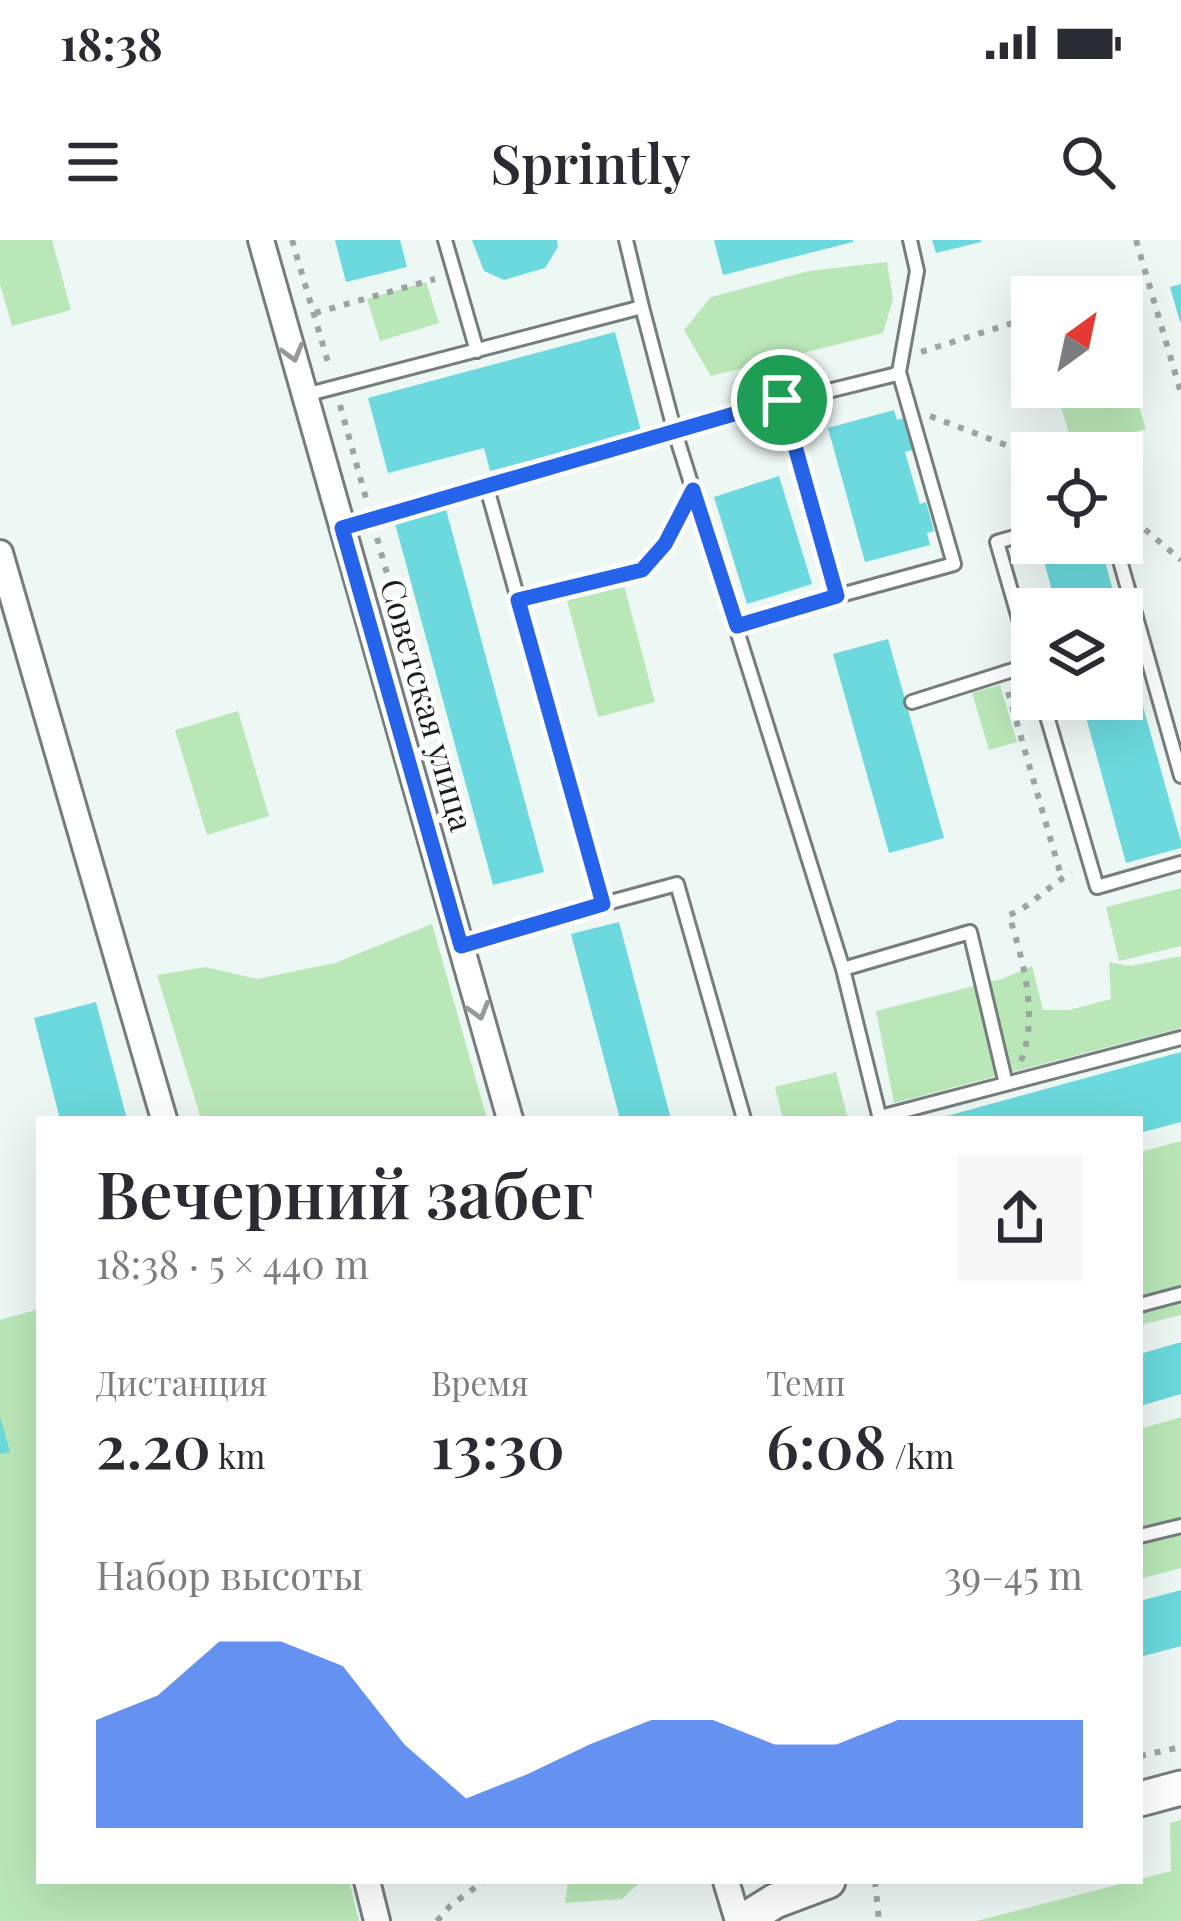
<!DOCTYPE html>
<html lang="ru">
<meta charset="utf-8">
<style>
body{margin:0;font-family:"Playfair Display",serif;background:#f7f7f7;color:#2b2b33;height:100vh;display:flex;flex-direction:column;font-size:45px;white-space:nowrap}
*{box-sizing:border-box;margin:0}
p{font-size:39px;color:#7c7c81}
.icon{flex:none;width:66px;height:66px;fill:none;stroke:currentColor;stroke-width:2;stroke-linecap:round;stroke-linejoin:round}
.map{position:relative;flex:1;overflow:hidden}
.sheet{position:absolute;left:36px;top:876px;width:1107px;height:768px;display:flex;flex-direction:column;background:#fff;border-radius:0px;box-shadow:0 12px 48px #0002}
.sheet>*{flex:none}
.needle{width:78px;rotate:33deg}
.tools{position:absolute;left:1011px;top:36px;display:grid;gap:24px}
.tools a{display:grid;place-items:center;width:132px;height:132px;border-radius:0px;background:#fff;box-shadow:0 12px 48px #0002;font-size:60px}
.pin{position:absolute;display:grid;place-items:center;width:102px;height:102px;color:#fff;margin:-51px;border:6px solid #fff;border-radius:50%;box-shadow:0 3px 12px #0007}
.round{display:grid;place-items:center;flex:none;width:126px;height:126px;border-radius:0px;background:#f7f7f7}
.summary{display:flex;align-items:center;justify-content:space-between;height:204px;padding:0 60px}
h1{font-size:66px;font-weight:600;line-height:90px}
.metrics{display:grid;grid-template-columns:repeat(3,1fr);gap:18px;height:204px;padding:12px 60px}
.metrics div{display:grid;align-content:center}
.metrics b{font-size:60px;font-weight:600}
.metrics small{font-size:33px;font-weight:400}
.metrics p{font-size:33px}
.chart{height:336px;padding:24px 60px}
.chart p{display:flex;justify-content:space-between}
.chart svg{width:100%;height:216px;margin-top:12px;fill:#2563eb;opacity:.7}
.status{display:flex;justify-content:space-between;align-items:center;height:84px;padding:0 60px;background:#fff;direction:ltr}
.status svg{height:33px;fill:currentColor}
header{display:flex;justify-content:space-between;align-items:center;height:156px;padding:0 60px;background:#fff;font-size:54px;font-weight:600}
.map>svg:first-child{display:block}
</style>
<div class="status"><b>18:38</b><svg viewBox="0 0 49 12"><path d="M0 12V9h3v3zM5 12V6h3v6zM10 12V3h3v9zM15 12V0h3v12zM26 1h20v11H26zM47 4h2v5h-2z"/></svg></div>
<header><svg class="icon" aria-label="menu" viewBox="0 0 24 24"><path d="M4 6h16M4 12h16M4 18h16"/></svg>Sprintly<svg class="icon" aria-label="search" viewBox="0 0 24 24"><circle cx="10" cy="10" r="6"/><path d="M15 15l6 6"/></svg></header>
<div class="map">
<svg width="1181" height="1681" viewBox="0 0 1181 1681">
<rect width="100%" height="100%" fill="#edf7f4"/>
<!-- green -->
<path fill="#bae7b8" d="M0 0H52L71 70 12 86 0 44Z
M887 22 893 59 883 93 711 136 684 90 711 57 809 31Z
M426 42 439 83 380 101 367 59Z
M1122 109 1146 189 1074 210 1055 147H1122Z
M621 334 655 462 598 477 564 349Z
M1000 445 1017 502 989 510 972 453Z
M238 471 269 576 207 595 175 490Z
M1181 648V706L1119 721 1106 667Z
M432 684 487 879H201L157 735 206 727 257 739 335 723Z
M1181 716V788L894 863 876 771 1002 739 1032 726 1043 770H1069L1111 759 1109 722 1130 726Z
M836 832 848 879H783L775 847Z
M1181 901V1075L1140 1085V912Z
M39 1069V1641H349L359 1681H0V1080Z
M1181 1177V1328L1140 1339V1189Z
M1181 1580V1681H976L1171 1631 1170 1583Z
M568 1641H641L622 1659 565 1663Z"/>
<!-- building -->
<path fill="#6bd9dd" d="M335 0H400L407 27 346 42Z
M472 0H557L558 7 545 28 504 40 484 31Z
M714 0H853V2L723 35Z
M932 0H981V2L936 13Z
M1181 44V82H1180L1170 47Z
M615 92 641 191 490 231 484 208 388 233 368 158Z
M894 170 897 180 904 178 913 210 905 212 920 264 926 262 934 291 927 293 930 305 865 322 828 188Z
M779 236 812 344 747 364 714 257Z
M444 262 544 632 493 645 393 276Z
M1039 303H1100L1118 369H1057Z
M1122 391 1181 602V608L1126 623 1081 459H1122Z
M888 399 944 598 889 613 833 414Z
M619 682 671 879H620L571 694Z
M96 762 127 879H60L34 778Z
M1181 812V882L1140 893V879H936Z
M1181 1102V1154L1140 1166V1114Z
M0 1177 10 1212 0 1214Z
M1181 1350V1406L1140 1417V1361Z"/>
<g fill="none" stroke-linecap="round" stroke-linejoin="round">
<defs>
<path id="service" d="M445 0 477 111
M626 0 642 67
M305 155 642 67 674 189 893 135 899 132 917 31 910 0
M781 160 837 356 954 324 899 132
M487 248 674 189 843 729
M342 288 487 248 603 664 677 644 744 879
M1032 292 997 302 1032 424
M1115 303 1181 536
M737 386 837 356
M1042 459 1097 647 1181 623
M912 462 1032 424
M461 707 603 664
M880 877 1181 798
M880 879 843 729 970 692 1006 844
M1140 1065 1181 1054
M1140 1296 1181 1286"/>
<path id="minor" d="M261 0 510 879
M0 313 164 879
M367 1641 377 1681
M726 1641 738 1681"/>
<path id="tertiary" d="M1140 1559 1181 1548
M743 1681 775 1661 828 1641"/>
</defs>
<!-- service casing -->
<use href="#service" stroke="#757e7c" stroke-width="18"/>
<!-- minor casing -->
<use href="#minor" stroke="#757e7c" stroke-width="30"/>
<!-- tertiary casing -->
<use href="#tertiary" stroke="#757e7c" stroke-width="39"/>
<!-- path -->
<path stroke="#9da5a3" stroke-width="6" stroke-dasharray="6 9" stroke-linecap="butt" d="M292 0 330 129
M1136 0 1181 153
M1093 57 1148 39
M315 73 435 39
M921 112 1032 77
M340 165 367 262
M930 176 1032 215
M1122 270 1181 320
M377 298 393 355
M534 356 642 330 665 304 680 275
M1008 452 1062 639
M1021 821C1039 775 1023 721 1009 675 1033 666 1048 645 1072 633
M1140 1516 1181 1507
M875 1641 879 1681
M437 1681 450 1666 484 1641"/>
<!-- service -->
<use href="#service" stroke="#fff" stroke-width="12"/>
<!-- minor -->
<use href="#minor" stroke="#fff" stroke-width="24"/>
<!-- tertiary -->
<use href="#tertiary" stroke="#fff" stroke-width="33"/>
</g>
<!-- one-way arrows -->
<defs><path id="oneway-chevron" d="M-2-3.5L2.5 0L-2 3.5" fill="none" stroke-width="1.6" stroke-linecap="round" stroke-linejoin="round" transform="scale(3)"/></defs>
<g stroke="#989a99">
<use href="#oneway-chevron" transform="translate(293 113) rotate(74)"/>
<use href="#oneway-chevron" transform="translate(479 771) rotate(74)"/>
</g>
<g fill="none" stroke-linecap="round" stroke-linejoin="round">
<defs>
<path id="route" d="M782 160 837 356 737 386 693 250 665 304 642 330 518 360 603 664 461 706 342 288Z"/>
</defs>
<!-- route casing -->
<use href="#route" stroke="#fff" stroke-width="24"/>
<!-- route -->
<use href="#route" stroke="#2563eb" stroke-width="15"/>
</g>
<g text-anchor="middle" stroke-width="10" stroke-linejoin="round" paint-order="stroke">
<!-- street labels -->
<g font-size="33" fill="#1a1e1d" stroke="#fff">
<text transform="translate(427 465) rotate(74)" y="12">Советская улица</text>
</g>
</g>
</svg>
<div class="tools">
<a><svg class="needle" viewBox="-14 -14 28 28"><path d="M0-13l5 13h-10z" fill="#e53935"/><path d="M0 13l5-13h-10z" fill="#7c7c81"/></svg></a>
<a><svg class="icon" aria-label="locate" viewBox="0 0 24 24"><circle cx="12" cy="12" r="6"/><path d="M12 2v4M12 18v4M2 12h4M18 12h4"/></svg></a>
<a><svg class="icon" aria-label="layers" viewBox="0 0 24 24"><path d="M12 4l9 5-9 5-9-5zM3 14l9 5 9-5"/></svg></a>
</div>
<div class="pin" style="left:782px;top:160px;background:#1e9e55"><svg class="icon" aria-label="arrive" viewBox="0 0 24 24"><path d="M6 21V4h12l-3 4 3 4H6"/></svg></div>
<section class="sheet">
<div class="summary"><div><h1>Вечерний забег</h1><p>18:38 · 5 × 440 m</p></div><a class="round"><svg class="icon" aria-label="share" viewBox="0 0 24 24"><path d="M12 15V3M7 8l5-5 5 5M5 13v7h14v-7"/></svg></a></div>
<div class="metrics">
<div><p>Дистанция</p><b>2.20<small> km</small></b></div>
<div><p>Время</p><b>13:30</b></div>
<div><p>Темп</p><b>6:08<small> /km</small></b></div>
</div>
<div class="chart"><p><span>Набор высоты</span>39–45 m</p>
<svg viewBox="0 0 160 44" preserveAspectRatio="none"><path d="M0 44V22L10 17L20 6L30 6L40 11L50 27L60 38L70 33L80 27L90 22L100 22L110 27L120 27L130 22L140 22L150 22L160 22V44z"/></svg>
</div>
</section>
</div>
